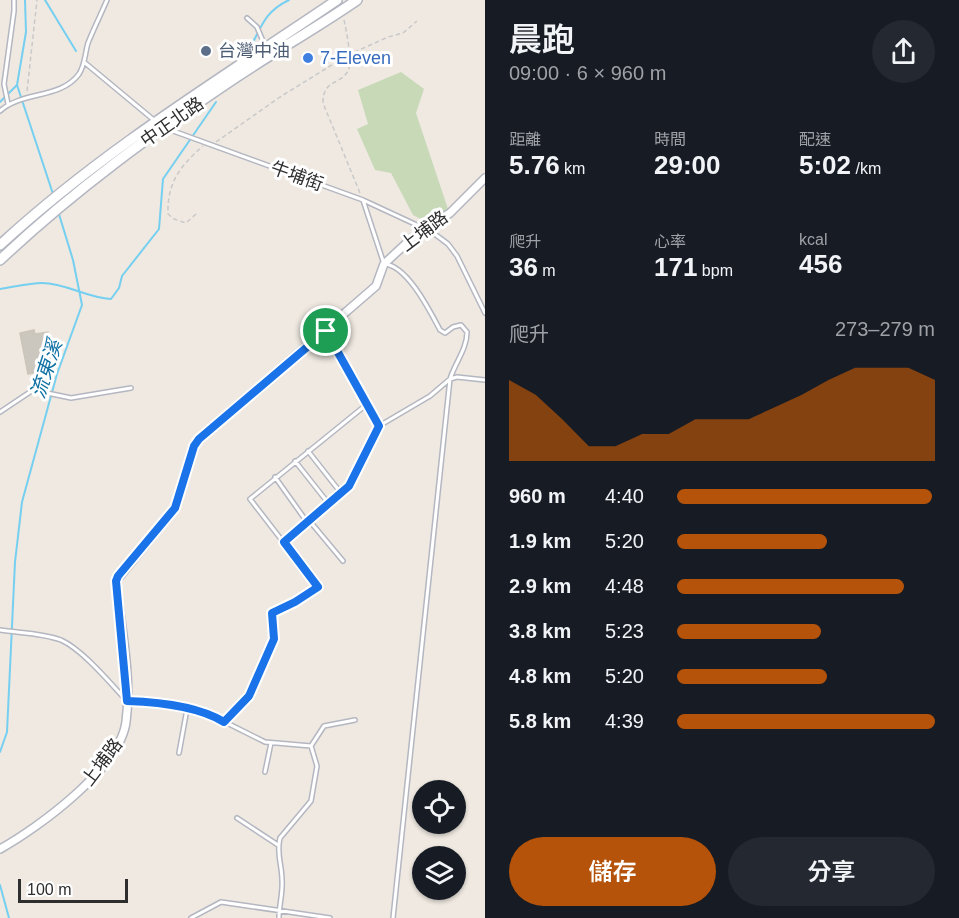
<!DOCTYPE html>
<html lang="zh-TW">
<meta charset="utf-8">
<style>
body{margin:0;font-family:Arial,"Noto Sans TC",sans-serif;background:#242831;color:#f1f3f6;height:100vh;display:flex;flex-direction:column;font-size:22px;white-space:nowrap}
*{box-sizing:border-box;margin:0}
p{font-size:20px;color:#9ea1a6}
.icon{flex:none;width:33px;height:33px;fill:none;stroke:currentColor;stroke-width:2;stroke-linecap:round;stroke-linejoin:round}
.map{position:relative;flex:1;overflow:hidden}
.details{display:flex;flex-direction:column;background:#171b24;width:474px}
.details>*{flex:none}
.tools{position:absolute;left:412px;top:780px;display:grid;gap:12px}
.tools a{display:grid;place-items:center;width:54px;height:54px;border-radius:50%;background:#171b24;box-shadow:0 2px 4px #0004;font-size:30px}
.scale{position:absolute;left:18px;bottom:15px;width:110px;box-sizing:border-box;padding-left:6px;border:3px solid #2e2e2e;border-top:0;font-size:16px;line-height:21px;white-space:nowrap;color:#2e2e2e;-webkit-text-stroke:4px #fff;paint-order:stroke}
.pin{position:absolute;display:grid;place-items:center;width:51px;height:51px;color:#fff;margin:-26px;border:3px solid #fff;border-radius:50%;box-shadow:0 2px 6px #0007}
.round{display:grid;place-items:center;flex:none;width:63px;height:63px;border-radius:32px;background:#242831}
.summary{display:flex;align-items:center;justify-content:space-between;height:102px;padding:0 24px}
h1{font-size:33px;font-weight:600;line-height:45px}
.figures{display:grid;grid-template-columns:repeat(3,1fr);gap:9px;height:102px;padding:6px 24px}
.figures div{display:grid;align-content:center}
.figures b{font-size:26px;font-weight:600}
.figures small{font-size:16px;font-weight:400}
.figures p{font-size:16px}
.chart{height:168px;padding:12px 24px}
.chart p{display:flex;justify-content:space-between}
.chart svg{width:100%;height:108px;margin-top:6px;fill:#b45309;opacity:.7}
.primary-button{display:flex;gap:12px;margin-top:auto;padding:12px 24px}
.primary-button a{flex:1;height:69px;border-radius:36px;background:#b45309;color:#fff;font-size:24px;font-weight:600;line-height:69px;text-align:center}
.primary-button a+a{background:#242831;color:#f1f3f6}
ul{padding:0 24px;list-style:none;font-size:20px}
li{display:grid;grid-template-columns:96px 72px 1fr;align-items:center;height:45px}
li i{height:15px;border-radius:8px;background:#b45309}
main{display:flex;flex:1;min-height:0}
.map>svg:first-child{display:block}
</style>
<main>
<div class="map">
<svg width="485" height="918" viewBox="0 0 485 918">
<rect width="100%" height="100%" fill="#efe9e1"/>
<!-- cemetery -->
<path fill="#c8d9b8" d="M401 72 424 89 416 113 448 209 430 224 413 215 391 173 375 170 357 129 368 124 358 90Z"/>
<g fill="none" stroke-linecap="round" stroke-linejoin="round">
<!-- stream -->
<path stroke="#75cff0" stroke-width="2" d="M25 0 26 32 17 85 54 197
M45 0 76 51
M245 56C261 32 261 13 289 0
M0 102 17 85
M0 289C14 287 29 283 42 283 66 283 87 298 111 299L119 288 122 276 159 229 163 179 216 102
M0 752 7 732 15 562 22 502 57 374 82 305 73 260 58 211
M0 885 9 918"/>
</g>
<!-- building -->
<path fill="#cbc7bf" stroke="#cbc5ba" stroke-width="1.5" d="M34 330 35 334 48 332 53 359 40 361 42 371 28 374 20 333Z"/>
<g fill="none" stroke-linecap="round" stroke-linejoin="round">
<defs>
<path id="lane" d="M247 18 257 27 265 46
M84 62 155 121
M8 104 4 84 14 11V0
M0 111C22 91 61 99 79 74 85 65 85 53 88 43 94 28 101 14 107 0
M165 128 363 200 432 232 448 244 457 256 485 313
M363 200 384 264C407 265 430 311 440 330L445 333 453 327 461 325 467 332C467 349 455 363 450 379L393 918
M326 331 379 426
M0 412 33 390 71 398 131 388
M308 451 341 493
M295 461 329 504
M275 477 307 522 313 525 343 561
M284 542 349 486 379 426 430 396 450 379 457 377 485 380
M0 630C20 633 42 633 61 640 83 650 110 683 127 701L158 702 205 712 265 742 311 746 317 766 311 801 280 838C276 853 282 865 282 880 283 893 279 905 279 918
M224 722 249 696 274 639 272 613 295 602 318 587 250 499 366 405
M311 746 324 726 355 720
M179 753 187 709
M265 772 271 743
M237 818 278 845
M191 918 221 902 330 918"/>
<path id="street" d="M0 849C38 828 120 768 126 722 132 677 121 627 116 581L175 508 194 446 199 439 376 286 384 264 412 238 450 213 485 178"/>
<path id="secondary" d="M0 245C103 150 222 78 337 0
M0 260C73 191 154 132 238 76 277 50 318 27 357 0"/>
</defs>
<!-- lane casing -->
<use href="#lane" stroke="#b4b7c1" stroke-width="6"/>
<!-- street casing -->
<use href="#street" stroke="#b4b7c1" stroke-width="10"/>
<!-- secondary casing -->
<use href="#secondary" stroke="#b4b7c1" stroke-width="12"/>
<!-- path -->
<path stroke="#c9c9c9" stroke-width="1.5" stroke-dasharray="4.5 3" stroke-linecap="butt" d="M344 20C346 29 353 63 348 71 339 86 323 79 323 103L360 193
M27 91 37 0
M216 142 280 97 348 55 388 37 403 33 417 21
M196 214 186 223 174 219 168 214C167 183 180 166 203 146"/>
<!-- lane -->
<use href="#lane" stroke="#fff" stroke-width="3"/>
<!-- street -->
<use href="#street" stroke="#fff" stroke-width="7"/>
<!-- secondary -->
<use href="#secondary" stroke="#fff" stroke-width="9"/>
</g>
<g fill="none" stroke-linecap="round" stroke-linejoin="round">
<defs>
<path id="route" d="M326 331 379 426 349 486 284 542 318 587 295 602 272 613 274 639 249 696 224 722C198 706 157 702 127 701L116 581 118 576 175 508 194 446 199 439Z"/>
</defs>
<!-- route casing -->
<use href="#route" stroke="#fff" stroke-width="12"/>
<!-- route -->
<use href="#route" stroke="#1a73e8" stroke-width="8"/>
</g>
<!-- markers -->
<circle fill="#5c6f8a" stroke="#fff" stroke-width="2" cx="206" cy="51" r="6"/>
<circle fill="#3f7fe0" stroke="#fff" stroke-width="2" cx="308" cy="58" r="6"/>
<g text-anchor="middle" stroke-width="6" stroke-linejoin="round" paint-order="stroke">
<!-- service labels -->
<g font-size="18" fill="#4e5e75" stroke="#fff" text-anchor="start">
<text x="218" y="57">台灣中油</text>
</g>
<!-- shop labels -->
<g font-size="18" fill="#366cbe" stroke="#fff" text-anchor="start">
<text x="320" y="64">7-Eleven</text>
</g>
<!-- street labels -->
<g font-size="18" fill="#2e2e2e" stroke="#fff">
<text transform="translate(172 122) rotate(-35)" y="6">中正北路</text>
<text transform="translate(297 176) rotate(20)" y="6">牛埔街</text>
<text transform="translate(424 231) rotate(-37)" y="6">上埔路</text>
<text transform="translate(102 762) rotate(-53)" y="6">上埔路</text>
</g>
<!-- water labels -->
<g font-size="20" font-style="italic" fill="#0d6fa3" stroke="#fff">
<text transform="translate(46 369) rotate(-72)" y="7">流東溪</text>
</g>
</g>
</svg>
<div class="tools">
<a><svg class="icon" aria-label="locate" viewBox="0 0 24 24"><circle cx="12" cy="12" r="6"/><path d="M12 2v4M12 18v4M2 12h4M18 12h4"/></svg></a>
<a><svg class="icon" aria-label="layers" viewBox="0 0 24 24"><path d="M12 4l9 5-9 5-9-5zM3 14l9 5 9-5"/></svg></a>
</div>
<div class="scale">100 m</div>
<div class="pin" style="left:326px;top:331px;background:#1e9e55"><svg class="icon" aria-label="arrive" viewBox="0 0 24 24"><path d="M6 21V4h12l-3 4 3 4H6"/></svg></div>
</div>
<section class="details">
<div class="summary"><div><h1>晨跑</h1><p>09:00 · 6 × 960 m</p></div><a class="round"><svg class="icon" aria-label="share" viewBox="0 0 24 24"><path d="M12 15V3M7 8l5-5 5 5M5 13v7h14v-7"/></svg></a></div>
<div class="figures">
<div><p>距離</p><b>5.76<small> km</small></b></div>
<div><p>時間</p><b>29:00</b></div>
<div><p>配速</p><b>5:02<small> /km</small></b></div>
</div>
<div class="figures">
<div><p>爬升</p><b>36<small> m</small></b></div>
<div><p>心率</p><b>171<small> bpm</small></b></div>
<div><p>kcal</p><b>456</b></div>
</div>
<div class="chart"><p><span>爬升</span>273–279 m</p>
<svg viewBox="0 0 160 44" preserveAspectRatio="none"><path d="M0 44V11L10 17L20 27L30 38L40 38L50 33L60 33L70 27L80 27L90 27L100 22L110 17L120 11L130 6L140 6L150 6L160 11V44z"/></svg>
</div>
<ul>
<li><b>960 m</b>4:40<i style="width:99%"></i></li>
<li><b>1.9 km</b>5:20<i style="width:58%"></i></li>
<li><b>2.9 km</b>4:48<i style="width:88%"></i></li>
<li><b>3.8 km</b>5:23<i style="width:56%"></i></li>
<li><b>4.8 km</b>5:20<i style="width:58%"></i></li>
<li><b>5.8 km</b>4:39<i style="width:100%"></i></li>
</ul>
<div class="primary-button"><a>儲存</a><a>分享</a></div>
</section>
</main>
